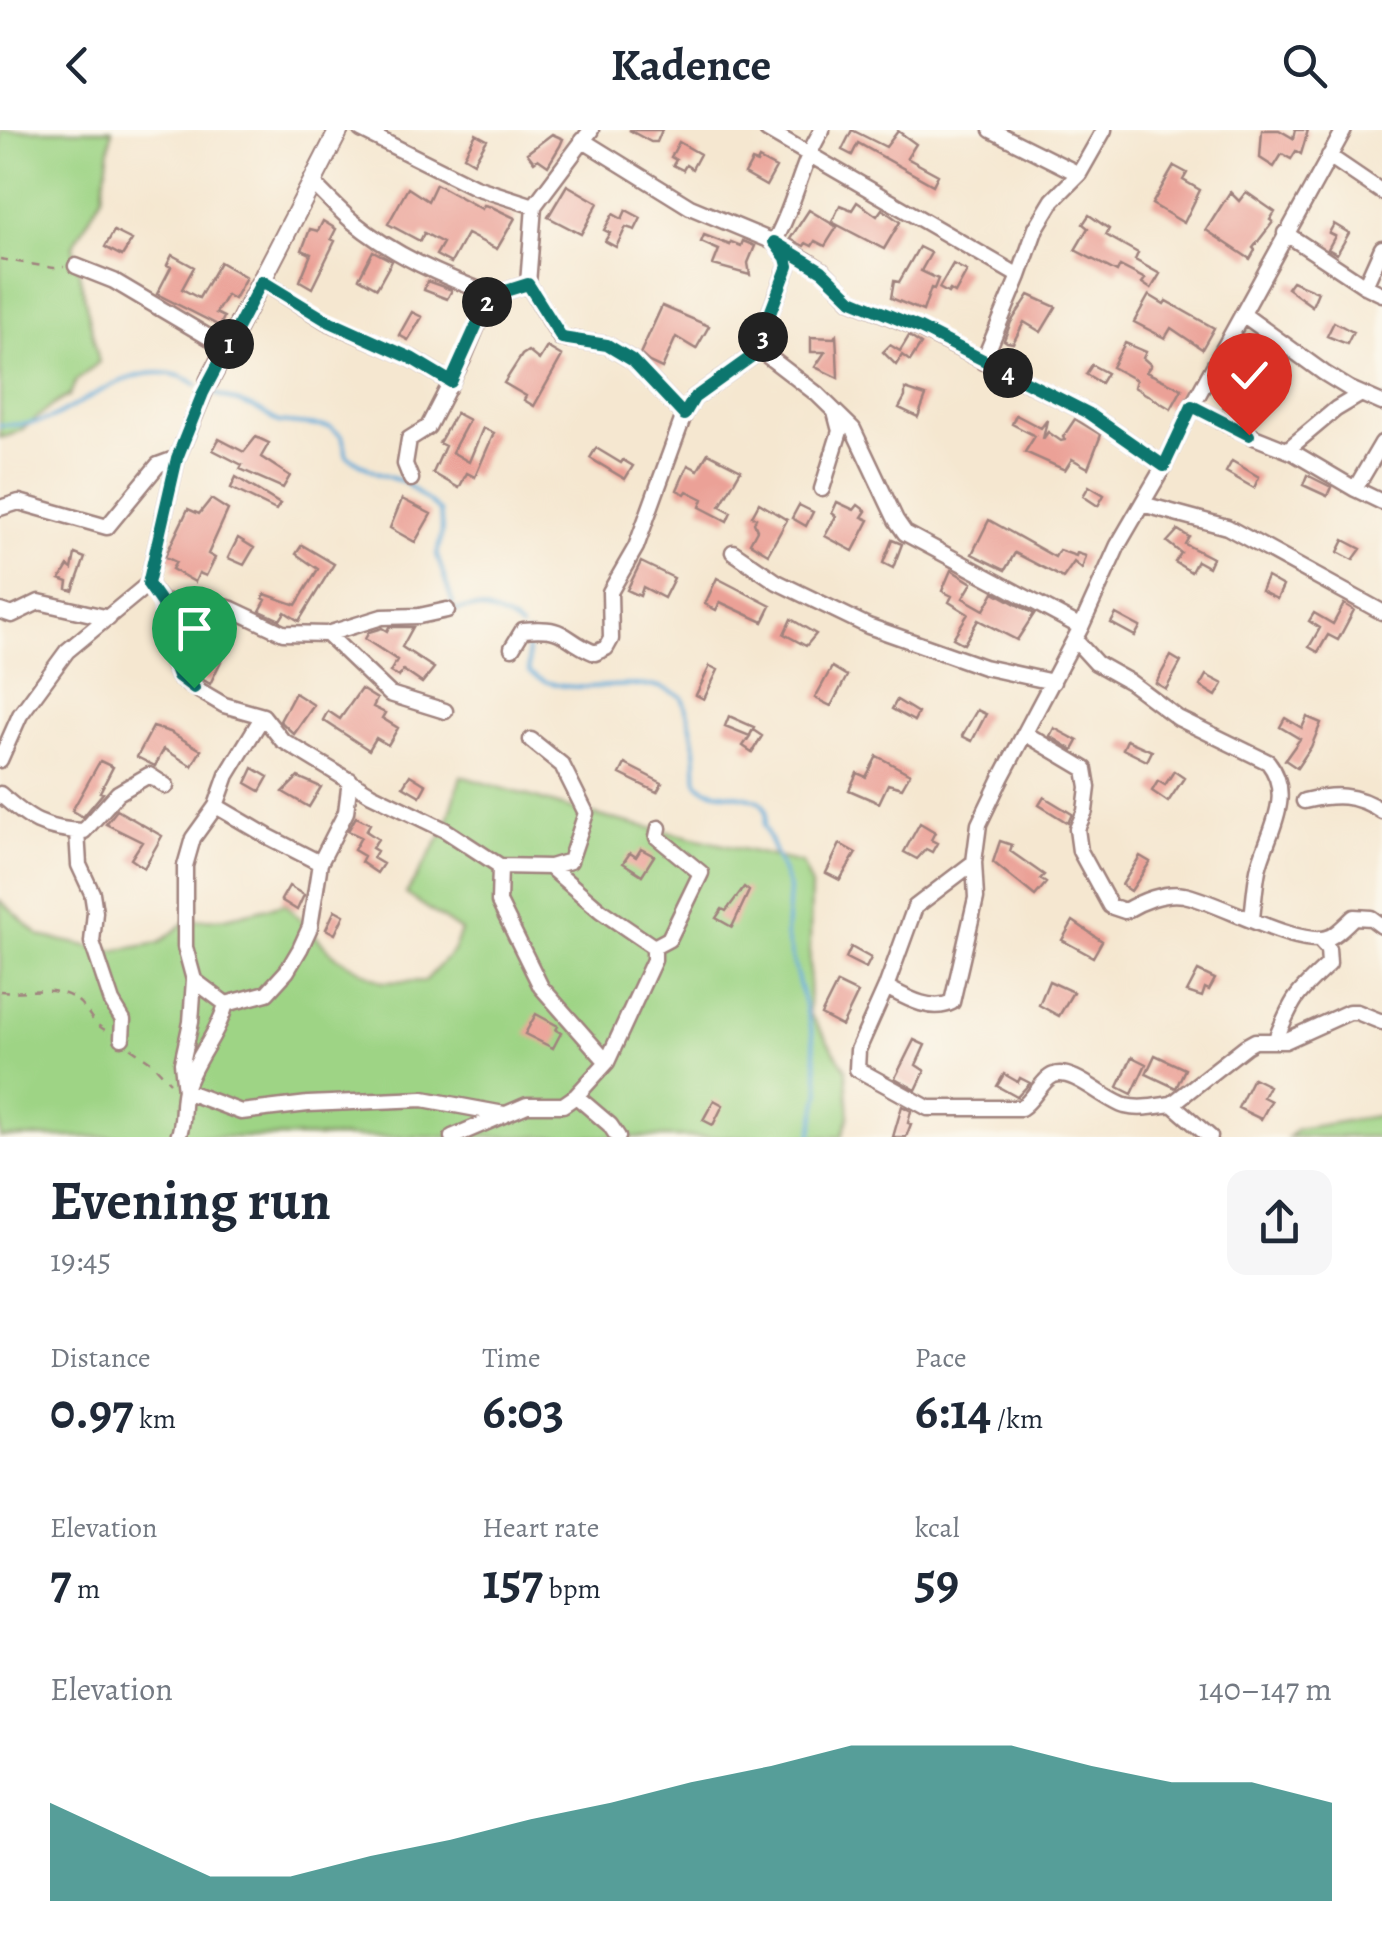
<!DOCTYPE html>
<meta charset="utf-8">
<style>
body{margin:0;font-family:Alegreya,serif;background:#f6f6f7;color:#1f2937;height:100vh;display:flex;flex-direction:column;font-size:38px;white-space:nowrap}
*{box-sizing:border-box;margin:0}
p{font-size:32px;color:#747a83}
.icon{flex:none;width:55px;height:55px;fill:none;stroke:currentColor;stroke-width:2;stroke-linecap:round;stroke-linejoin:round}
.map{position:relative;height:1007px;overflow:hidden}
.details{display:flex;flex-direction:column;background:#fff;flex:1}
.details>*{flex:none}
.pin{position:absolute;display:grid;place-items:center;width:85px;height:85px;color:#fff;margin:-102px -42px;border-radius:50% 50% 50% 0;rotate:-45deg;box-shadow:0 0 10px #0007}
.pin .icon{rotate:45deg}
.km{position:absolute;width:50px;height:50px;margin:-25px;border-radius:50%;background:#222;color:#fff;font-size:28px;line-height:50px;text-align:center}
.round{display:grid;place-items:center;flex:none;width:105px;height:105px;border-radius:20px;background:#f6f6f7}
.overview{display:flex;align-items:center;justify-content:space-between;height:170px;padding:0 50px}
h1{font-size:55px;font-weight:700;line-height:75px}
.stats{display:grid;grid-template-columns:repeat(3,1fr);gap:15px;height:170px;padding:10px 50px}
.stats div{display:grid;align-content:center}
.stats b{font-size:50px;font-weight:700}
.stats small{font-size:28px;font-weight:400}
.stats p{font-size:28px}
.chart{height:280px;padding:20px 50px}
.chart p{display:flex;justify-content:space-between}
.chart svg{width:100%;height:180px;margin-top:10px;fill:#0f766e;opacity:.7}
header{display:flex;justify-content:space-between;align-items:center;height:130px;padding:0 50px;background:#fff;font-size:45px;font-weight:700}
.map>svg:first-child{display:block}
</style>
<header><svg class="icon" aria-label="back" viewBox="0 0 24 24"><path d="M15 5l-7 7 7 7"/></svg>Kadence<svg class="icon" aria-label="search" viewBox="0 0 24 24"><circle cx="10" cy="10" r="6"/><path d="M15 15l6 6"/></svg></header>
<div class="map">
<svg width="1382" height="1007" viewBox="0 0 1382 1007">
<rect width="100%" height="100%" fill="#fbf7ec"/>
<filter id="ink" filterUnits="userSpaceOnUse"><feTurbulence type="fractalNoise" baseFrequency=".01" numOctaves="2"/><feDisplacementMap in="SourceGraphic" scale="20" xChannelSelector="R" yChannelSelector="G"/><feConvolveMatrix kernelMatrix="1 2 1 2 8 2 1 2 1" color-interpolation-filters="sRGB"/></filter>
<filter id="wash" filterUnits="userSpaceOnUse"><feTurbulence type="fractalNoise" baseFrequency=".0048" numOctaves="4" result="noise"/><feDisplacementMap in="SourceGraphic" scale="40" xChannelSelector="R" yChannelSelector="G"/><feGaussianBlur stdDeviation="2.25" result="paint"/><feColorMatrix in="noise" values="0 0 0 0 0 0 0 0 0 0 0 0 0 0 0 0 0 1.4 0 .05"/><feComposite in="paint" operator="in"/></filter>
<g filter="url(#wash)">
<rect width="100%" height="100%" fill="#f5e7d0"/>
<!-- green -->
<path fill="#9ed485" stroke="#747a58" stroke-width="2.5" d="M0 0H112L102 66 73 116 99 232 76 251 69 266C40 278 31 302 0 308Z
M461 646 586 683 802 733 811 754 809 883 846 939 849 986 842 1007H0V770L40 806 112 821 159 813 187 791 225 788 285 774 335 826 382 852 425 851 453 821 461 801 406 764 445 700Z
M1382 985V1007H1288L1297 999Z"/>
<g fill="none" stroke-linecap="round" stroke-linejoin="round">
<!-- stream -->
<path stroke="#60a9d7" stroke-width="4" d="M213 263 257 279 278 292 330 297 342 306 347 326 376 343 404 352 440 381 442 401 437 425 453 474 450 476
M0 295C16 295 39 294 54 287 96 265 151 222 197 255
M451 480C460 481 467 477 475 478 490 480 510 488 521 498
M527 504 529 542C563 570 619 549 660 557 667 559 675 564 682 567 690 589 696 612 696 636 697 645 694 652 702 657 721 670 778 657 764 695L789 758 786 805 812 902 820 961 811 1007"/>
</g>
<g id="blocks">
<!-- building -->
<path fill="#eba197" d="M629 0H662L657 12H651Z
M852 0 886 17 898 1 916 14 907 28 938 45 933 55 858 13 852 25 842 20Z
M1262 0H1279L1293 8 1295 0H1308L1301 24 1296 21 1291 29 1282 24 1274 37 1260 28Z
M476 4 487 10 474 32 464 26Z
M552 4 563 9 560 16 548 36 538 29 534 32 527 23Z
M679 12 700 24 692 39 686 35 683 40 673 35 676 30 671 27Z
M759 29 776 38 766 56 745 44 752 31 757 33Z
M1174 36 1187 43 1183 50 1200 60 1184 93 1152 74Z
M436 54 482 79 484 75 492 77 515 88 497 119 467 104 451 133 436 125 443 113 424 103 420 111 388 94 408 58 428 71Z
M567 55 598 73 581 104 548 87Z
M1230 62 1239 71 1246 62 1275 82 1270 90 1273 92 1253 118 1255 120 1250 129 1206 100Z
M857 72 877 86 882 79 900 92 884 119 832 92 840 75 852 80Z
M626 80 641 88 635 100 626 97 616 117 605 111 610 103 604 100 613 84 622 89Z
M809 80 837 97 825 116 815 111 812 116 806 113 804 116 790 109Z
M1089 85 1109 99 1106 105 1138 123 1135 130 1160 144 1151 159 1142 153 1145 149 1120 136 1117 142 1075 120 1088 98 1083 94Z
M323 91 336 99 331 109 335 111 312 158 300 151 311 124 302 120 310 99 318 101Z
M1334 94 1349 103 1337 124 1328 119 1335 106 1329 103Z
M114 101 132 110 122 126 105 117Z
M704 105 730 115 731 112 741 116 743 111 755 116 748 133 750 145 713 135 719 120 701 112Z
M919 117 931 123 921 141 938 149 934 159 931 158 923 181 891 168 894 151 899 152Z
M373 121 392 131 377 158 359 148Z
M172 125 194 137 182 159 199 168 220 132 246 147 234 169 227 165 216 183 224 187 220 196 157 164 171 137 167 135Z
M953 134 967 141 955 163 950 160 948 163 939 158Z
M427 151 452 160 447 169 424 160Z
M1292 151 1318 162 1312 176 1287 158Z
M1029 165 1056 177 1041 202 1024 192 1013 213 1007 212 1004 210 1011 192Z
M1149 165 1164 174 1166 171 1214 198 1202 219 1171 198 1165 208 1134 192Z
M662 176 709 196 696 219 676 207 662 238 649 232 640 224Z
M412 182 422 187 408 210 399 205Z
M1334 192 1353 202 1347 214 1327 206Z
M836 205 837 223 838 248 815 237 825 222H811V207L834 208Z
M909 206 921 214 910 231 902 225 896 235 883 222 890 215 900 221Z
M1125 213 1146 222 1143 228 1151 235 1146 242 1182 259 1171 279 1134 257 1136 250 1112 237Z
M547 217 562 226 534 276 524 270 526 266 504 253 522 225 528 221 539 230Z
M1092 235 1107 243 1101 253 1086 244Z
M1237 244 1267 260 1252 293 1223 277Z
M905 259 926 266 918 287 899 278 905 267Z
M456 283 469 290 452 322 469 332 483 298 494 303 475 347 467 343 459 358 433 343 445 316 439 313Z
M1016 285 1041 298 1047 290 1043 309 1048 302 1061 311 1065 310 1063 307 1075 289 1101 305 1088 338 1072 329 1065 340 1025 322 1035 306 1012 294Z
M256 307 269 313 261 327 290 346 283 358 240 339 242 335 213 320 219 309 244 322Z
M596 318 621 333 623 330 633 336 625 349 590 328Z
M708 323 741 340 720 376 731 382 727 391 700 377 703 369 687 361 685 364 677 360 688 335 698 340Z
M1232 331 1259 347 1254 358 1226 342Z
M1307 345 1331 357 1327 366 1303 355Z
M236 347 280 374 276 380 231 358Z
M1089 356 1104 365 1098 376 1083 366Z
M211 369 228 380 208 424 215 428 206 446 199 443 195 452 172 439 176 432 165 427 188 379 199 384Z
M402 369 431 384 415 412 390 398Z
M837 372 854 380 858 375 866 381 862 387 869 390 853 421 825 406 836 386 832 383Z
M759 373 787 390 768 424 750 413 757 400 754 393 756 388 752 386Z
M799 375 813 382 806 396 792 388Z
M989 390 1055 427 1059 420 1076 426 1077 423 1086 426 1082 439 1074 432 1063 448 1015 423 1005 440 972 424Z
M1178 400 1189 407 1185 414 1212 428 1208 437 1197 431 1191 442 1175 432 1181 423 1167 412Z
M238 408 254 418 244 435 228 428Z
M892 410 902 414 893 438 883 433Z
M1344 410 1361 419 1353 430 1338 422Z
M302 415 334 434 299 491 285 482 280 490 260 481 266 470 263 468 265 464 296 475 318 439 296 424Z
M75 424 85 428 73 461 67 459 68 452 60 449 68 436 72 439Z
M641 432 674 448 664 468 643 457 640 466 627 460Z
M951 440 972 453 963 468 984 480 994 462 1034 484 1017 510 978 490 964 514 953 508 968 484 949 472 952 466 942 461Z
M1267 447 1283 456 1277 469 1261 461Z
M717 448 771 476 763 492 720 472 716 480 705 474Z
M1344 474 1354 480 1338 510 1328 505 1318 522 1309 517 1320 498 1309 491 1314 483 1333 494Z
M1116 484 1140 497 1135 506 1111 493Z
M791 489 816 504 806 516 784 504Z
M389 497H413L402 517 434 538 422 553 403 540 399 547 390 542 397 530 365 509 369 502 382 498 387 501Z
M201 515 223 527 210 554 188 540Z
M1171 526 1181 532 1166 559 1156 553Z
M710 536 718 540 704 569 696 565Z
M832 537 847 546 831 576 815 568Z
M1206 545 1223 554 1216 566 1200 556Z
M361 559 377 569 373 577 385 583 382 588 398 598 388 615 376 608 369 620 323 590 328 581 340 589Z
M295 563 314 575 294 604 280 591Z
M897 570 918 583 914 591 892 579Z
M977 580 986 584 972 611 962 606Z
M729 586 754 597 750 605 753 600 762 606 752 622 743 616 750 606 725 596Z
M1307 587 1321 593 1311 617 1297 638 1285 630 1300 609 1280 597 1285 588 1302 598Z
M153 597 170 602 201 620 192 636 164 619 155 636 137 627Z
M1054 598 1078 611 1073 620 1050 606Z
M1127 610 1152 621 1147 631 1123 619Z
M877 626 910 644 902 658 888 654 879 673 849 660 857 643 866 647Z
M100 631 113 637 100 662 103 663 83 687 72 681Z
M625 634 662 653 657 662 620 644Z
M253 638 268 647 260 661 246 653Z
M1174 641 1184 648 1168 672 1152 661 1158 651 1165 655Z
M410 645 426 655 420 666 403 656Z
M298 647 321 657 309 677 283 662Z
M1044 667 1072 684 1068 693 1039 675Z
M117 680 162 706 144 738 131 729 142 712 106 694Z
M356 687 370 694 366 701 378 709 372 718 377 721 373 728 383 734 377 743 361 732 364 726 354 720 361 707 348 701Z
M920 693 935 702 931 710 937 713 932 722 926 719 917 729 904 722Z
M1000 711 1012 715 1010 721 1044 745 1040 749 1046 753 1035 766 993 732Z
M840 714 856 723 840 750 826 743Z
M641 719 654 726 642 745 623 733 630 723 636 727Z
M1140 726 1150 732 1131 761 1122 755Z
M289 756 304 765 297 780 281 770Z
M744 757 749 761 732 797 716 788 722 779 726 781Z
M335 780 344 785 335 804 326 799Z
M1073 791 1102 811 1093 827 1062 810Z
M851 817 871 828 866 838 846 828Z
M1198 841 1215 849 1209 860 1205 858 1202 867 1187 862Z
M1049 851 1073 862 1059 886 1039 875Z
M837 853 858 863 842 896 821 885Z
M536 884 558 896 556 900 561 903 553 918 525 904Z
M914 910 925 915 916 935 925 941 916 960 895 948Z
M1155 925 1185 939 1176 958 1146 944Z
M1132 927 1146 934 1132 964 1118 957Z
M1004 944 1018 952 1020 948 1030 953 1017 967 997 956Z
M1253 948 1269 956 1263 967 1271 971 1261 989 1238 978Z
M714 970 723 975 713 995 703 990Z
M902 976 911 981 908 993 911 994 906 1007H893Z"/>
</g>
</g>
<g filter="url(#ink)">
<use href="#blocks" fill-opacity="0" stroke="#a0837e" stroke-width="2.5"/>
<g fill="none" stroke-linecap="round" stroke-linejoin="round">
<defs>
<path id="minor" d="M361 0 475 57 534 76
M767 0 1019 146
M991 0 1079 44
M582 10 690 77 774 112 806 130 823 141 851 170 920 199 1088 283 1164 336
M1329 26 1382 62
M312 52C325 65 338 79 352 91 393 125 444 147 493 165
M1285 103 1365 156
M1382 118 1365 156 1382 164
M76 136 114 151 227 218
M262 151 326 191 411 228 451 252
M528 154 561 208 607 215 632 230 684 285
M1244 185 1324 243 1350 259 1382 273
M761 216 765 224 817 264 853 299 896 390 905 403 1081 497
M983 232 1019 146 1036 98 1053 70 1079 44 1104 0
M1192 276 1249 305 1294 323 1355 359
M1382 313 1355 359 1382 372
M1287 320 1336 279 1361 264
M411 349 405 334 409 309 428 297 463 229 487 172 493 165 528 154 534 76 591 0
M822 359 840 301 835 282
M1142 374 1227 397 1382 482
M0 378 19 372 107 397 158 335 177 328
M733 422 777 452 868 496 984 537 1053 552
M148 454 163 474V508L178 546 195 558 224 575 263 586 282 610 371 664 445 700 500 736 550 737 601 781 654 817V830L607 932 576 966 563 975H527L452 1007
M163 474 196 469 232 479 283 503 327 504 390 564 445 581
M0 481 12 485 39 472 109 488
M327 504 382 487 419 486 447 480
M1075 510 1096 533 1130 552 1178 588 1268 632C1296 667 1266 705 1258 740 1255 755 1254 772 1252 788
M512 518 523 500C570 496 560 509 595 523L606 518 611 509 610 462 636 417 684 285 694 268 751 227 761 216 766 193 788 136 786 127 774 112C795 76 800 35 822 0
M263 586 227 645 216 676 193 708 185 736V817L194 850 191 892 182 933 185 961 241 982 308 974 423 969 504 984
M1026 604 1085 639 1088 657 1085 681 1077 699 1080 721 1110 776 1125 781C1140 772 1165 761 1184 765 1217 771 1301 820 1330 807 1338 803 1347 793 1354 787L1371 788 1382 796
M531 610 562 635 586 683 570 731 550 737
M0 630 20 585 67 521 148 454 177 328 209 251
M0 664C29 690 44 700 84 701L118 663 149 645 166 656
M1304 671C1334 664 1355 663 1382 681
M216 676 269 707 320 733
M77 701 79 735 92 763 95 782 92 812 112 872 123 890 122 908
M500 736 499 772 541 857 607 932
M654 817 669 809 701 743 657 707 659 698
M194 850 226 874 267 863 287 841 300 819 310 797 320 733 346 682 350 650
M886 857C905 867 931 883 952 872L976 768 974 732
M1275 911C1293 868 1295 865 1329 834L1328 819 1319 809
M576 966 610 995 618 1007
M1172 974C1156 976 1141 980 1125 976 1105 970 1073 938 1054 945 1042 949 1034 970 1021 978H928L857 939 858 920 886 857 915 777 974 732 979 694 1001 648 1081 497 1118 415 1164 336 1192 276 1344 0
M178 1007C185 991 181 976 185 960 193 931 217 907 226 874
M1210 1007 1172 974 1246 916 1255 911H1285L1349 882H1357L1382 892"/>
<path id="tertiary" d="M209 251C253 168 296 84 339 0"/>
</defs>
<!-- minor casing -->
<use href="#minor" stroke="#a0837e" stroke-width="19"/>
<!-- tertiary casing -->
<use href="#tertiary" stroke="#a0837e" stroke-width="22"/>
<!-- path -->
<path stroke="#a0837e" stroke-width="2.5" stroke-dasharray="8 8" stroke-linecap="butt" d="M0 129 54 138 64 137
M0 861C26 864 59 853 80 873 91 885 93 895 109 902
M131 918 151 932 170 952"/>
<!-- minor -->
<use href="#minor" stroke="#fff" stroke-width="14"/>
<!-- tertiary -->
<use href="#tertiary" stroke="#fff" stroke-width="18"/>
</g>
</g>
<g fill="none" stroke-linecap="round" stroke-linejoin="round" filter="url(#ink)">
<defs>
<path id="route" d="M194 558 178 546 164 508 162 474 148 454 177 328 203 263 262 151 326 190 411 228 451 252 487 172 493 165 528 154 562 208 607 215 632 230 684 285 694 268 751 227 761 216 766 194 788 136 786 128 774 112 822 141 852 170 920 198 1088 283 1164 336 1192 276 1249 305"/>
</defs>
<!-- route casing -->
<use href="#route" stroke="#fff" stroke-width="20"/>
<!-- route -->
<use href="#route" stroke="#0f766e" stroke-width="12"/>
</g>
</svg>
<div class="pin" style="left:194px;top:558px;background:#1e9e55"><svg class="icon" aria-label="arrive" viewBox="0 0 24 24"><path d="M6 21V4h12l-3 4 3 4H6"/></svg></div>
<div class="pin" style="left:1249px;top:305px;background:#d93025"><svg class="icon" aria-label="check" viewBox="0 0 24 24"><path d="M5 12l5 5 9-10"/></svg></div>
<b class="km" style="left:229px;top:214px">1</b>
<b class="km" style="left:487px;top:172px">2</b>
<b class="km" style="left:763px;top:207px">3</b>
<b class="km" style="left:1008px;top:243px">4</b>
</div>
<section class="details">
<div class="overview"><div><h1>Evening run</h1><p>19:45</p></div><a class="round"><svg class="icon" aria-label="share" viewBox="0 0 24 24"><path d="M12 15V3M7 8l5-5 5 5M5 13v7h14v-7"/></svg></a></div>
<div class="stats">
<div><p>Distance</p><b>0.97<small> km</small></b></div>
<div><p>Time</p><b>6:03</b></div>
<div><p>Pace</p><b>6:14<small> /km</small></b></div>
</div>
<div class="stats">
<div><p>Elevation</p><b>7<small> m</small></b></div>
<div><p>Heart rate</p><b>157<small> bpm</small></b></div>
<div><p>kcal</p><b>59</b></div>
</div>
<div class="chart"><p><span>Elevation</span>140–147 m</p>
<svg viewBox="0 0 160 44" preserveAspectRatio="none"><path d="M0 44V20L10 29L20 38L30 38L40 33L50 29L60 24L70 20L80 15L90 11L100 6L110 6L120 6L130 11L140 15L150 15L160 20V44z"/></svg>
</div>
</section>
